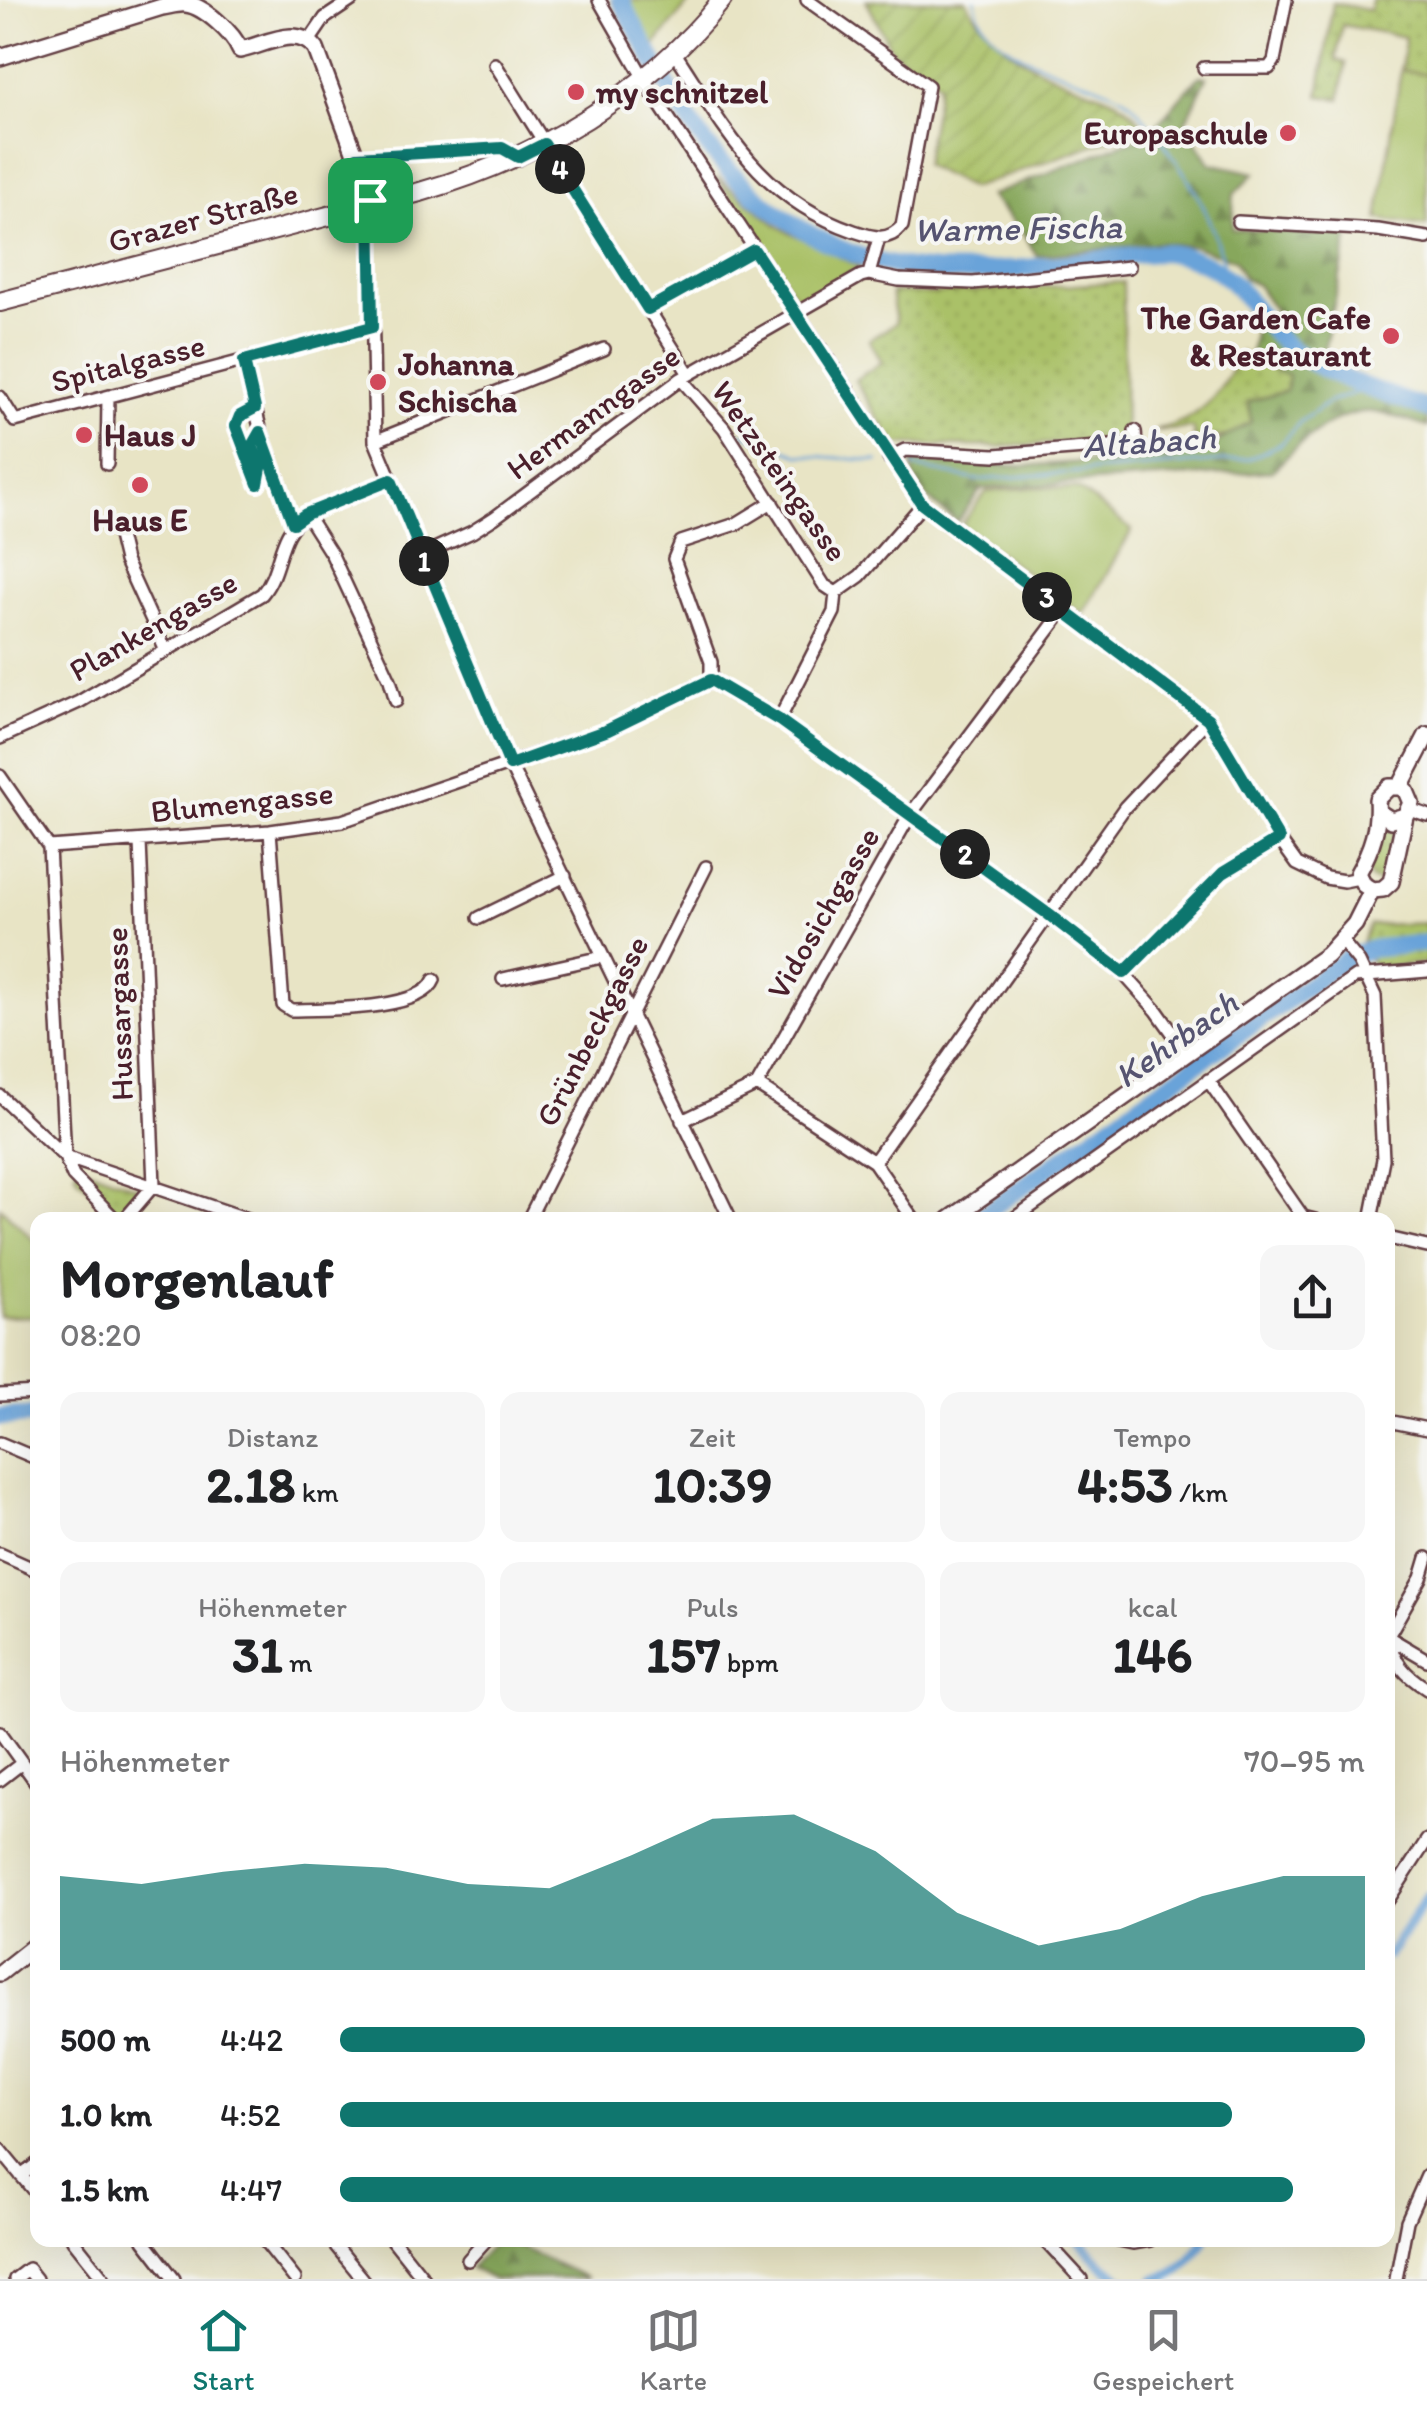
<!DOCTYPE html>
<html lang="de">
<meta charset="utf-8">
<style>
body{margin:0;font-family:Itim,sans-serif;background:#f6f6f6;color:#202124;height:100vh;display:flex;flex-direction:column;font-size:38px;white-space:nowrap}
*{box-sizing:border-box;margin:0}
p{font-size:32px;color:#757577}
.icon{flex:none;width:55px;height:55px;fill:none;stroke:currentColor;stroke-width:2;stroke-linecap:round;stroke-linejoin:round}
.map{position:relative;flex:1;overflow:hidden}
.drawer{position:absolute;left:30px;top:1212px;width:1365px;height:1035px;display:flex;flex-direction:column;background:#fff;border-radius:20px;box-shadow:0 10px 40px #0002}
.drawer>*{flex:none}
.pin{position:absolute;display:grid;place-items:center;width:85px;height:85px;color:#fff;margin:-42px;border-radius:20px;box-shadow:0 5px 15px #0006}
.km{position:absolute;width:50px;height:50px;margin:-25px;border-radius:50%;background:#222;color:#fff;font-size:28px;line-height:50px;text-align:center}
.round{display:grid;place-items:center;flex:none;width:105px;height:105px;border-radius:20px;background:#f6f6f6}
.summary{display:flex;align-items:center;justify-content:space-between;height:170px;padding:0 30px}
h1{font-size:55px;font-weight:700;line-height:75px}
.metrics{display:grid;grid-template-columns:repeat(3,1fr);gap:15px;height:170px;padding:10px 30px}
.metrics div{display:grid;align-content:center;border-radius:20px;background:#f6f6f6;text-align:center}
.metrics b{font-size:50px;font-weight:700}
.metrics small{font-size:28px;font-weight:400}
.metrics p{font-size:28px}
.chart{height:280px;padding:20px 30px}
.chart p{display:flex;justify-content:space-between}
.chart svg{width:100%;height:180px;margin-top:10px;fill:#0f766e;opacity:.7}
ul{padding:0 30px;list-style:none;font-size:32px}
li{display:grid;grid-template-columns:160px 120px 1fr;align-items:center;height:75px}
li i{height:25px;border-radius:12px;background:#0f766e}
.menu{display:flex;justify-content:space-around;align-items:center;height:140px;border-top:2px solid #e0e0e0;background:#fff;font-size:28px;color:#757577}
.menu a{display:grid;justify-items:center;gap:5px}
.menu .active{color:#0f766e}
.map>svg:first-child{display:block}
</style>
<div class="map">
<svg width="1427" height="2279" viewBox="0 0 1427 2279">
<defs>
<pattern id="grass-dots" width="8" height="8" patternUnits="userSpaceOnUse" patternTransform="scale(2.5)"><rect width="8" height="8" fill="#aac167"/><path d="M2 2h.1M6 6h.1" fill="none" stroke="#94a55a" stroke-width="1.8" stroke-linecap="round"/></pattern>
<pattern id="forest-firs" width="22" height="20" patternUnits="userSpaceOnUse" patternTransform="scale(2.5)"><rect width="22" height="20" fill="#87a75c"/><path d="M5 1l3.5 6h-7zM16 11l3.5 6h-7z" fill="#70874c"/></pattern>
<pattern id="garden-furrows" width="10" height="10" patternUnits="userSpaceOnUse" patternTransform="scale(2.5)"><rect width="10" height="10" fill="#aac167"/><path d="M-1 1l2-2M0 10L10 0M9 11l2-2" fill="none" stroke="#94a55a"/></pattern>
</defs>
<rect width="100%" height="100%" fill="#f6f6f2"/>
<filter id="ink" filterUnits="userSpaceOnUse"><feTurbulence type="fractalNoise" baseFrequency=".01" numOctaves="2"/><feDisplacementMap in="SourceGraphic" scale="20" xChannelSelector="R" yChannelSelector="G"/><feConvolveMatrix kernelMatrix="1 2 1 2 8 2 1 2 1" color-interpolation-filters="sRGB"/></filter>
<filter id="wash" filterUnits="userSpaceOnUse"><feTurbulence type="fractalNoise" baseFrequency=".0048" numOctaves="4" result="noise"/><feDisplacementMap in="SourceGraphic" scale="40" xChannelSelector="R" yChannelSelector="G"/><feGaussianBlur stdDeviation="2.25" result="paint"/><feColorMatrix in="noise" values="0 0 0 0 0 0 0 0 0 0 0 0 0 0 0 0 0 1.4 0 .05"/><feComposite in="paint" operator="in"/></filter>
<g filter="url(#wash)">
<rect width="100%" height="100%" fill="#e8e4c5"/>
<!-- grass -->
<path fill="url(#grass-dots)" stroke="#7a7049" stroke-width="2.5" d="M1372 0H1427V74L1401 70 1405 37 1342 25 1336 60 1346 63 1340 99 1319 96 1333 3 1370 10Z
M1123 282 1125 438 999 447 894 444 855 380 882 362 869 340 896 323 891 292 927 294Z
M1241 352 1249 361 1289 375 1286 391 1249 402 1251 422 1228 436 1194 440 1193 428 1158 431 1157 429C1203 420 1222 391 1241 352Z
M1382 821 1399 822 1389 852 1386 877 1379 882 1371 880 1367 871 1377 850Z
M1427 923V936L1361 944 1370 925Z
M1427 949V963L1375 968 1367 956Z
M80 1166 142 1189 143 1192 125 1212 118 1213 79 1179 75 1171Z"/>
<!-- forest -->
<path fill="url(#forest-firs)" stroke="#686344" stroke-width="2.5" d="M1200 76 1207 77 1185 123 1210 163 1255 173 1234 194 1232 229 1349 235 1322 360 1395 392 1427 400V427C1410 422 1391 414 1373 412 1337 408 1296 446 1273 471L981 489 957 522C936 506 911 489 912 461L1022 466 1196 454 1251 422 1248 402 1286 391 1288 375 1249 361 1254 332 1277 314 1257 285 1244 279 1235 260 1196 247 1161 243 1037 256 1022 232 989 196 1147 134C1166 117 1181 94 1200 76Z
M497 2240H504L587 2278 493 2279 470 2268Z"/>
<!-- park -->
<path fill="#aac167" stroke="#7a7049" stroke-width="2.5" d="M611 0H691L656 44 643 55Z
M1401 70 1427 74V226L1378 219Z
M717 177 779 227 860 267 799 302Z
M1036 487 1078 489 1132 530 1083 614 961 525 986 492Z
M0 1207 37 1243V1316L0 1317Z"/>
<!-- garden -->
<path fill="url(#garden-furrows)" stroke="#7a7049" stroke-width="2.5" d="M866 0H966C990 43 1029 67 1074 84 1107 97 1122 97 1145 127L971 188 924 165 939 83 892 51Z"/>
<g fill="none" stroke-linecap="round" stroke-linejoin="round">
<!-- stream -->
<path stroke="#69a3d9" stroke-width="2.5" d="M975 0C981 60 1083 74 1123 97 1134 103 1142 116 1150 125 1186 170 1215 217 1225 275
M741 433 799 455 878 461
M914 467 977 480 1249 459 1280 444 1301 421 1329 402 1368 388"/>
<!-- canal -->
<path stroke="#69a3d9" stroke-width="10" d="M1388 1956 1427 1897
M1079 2240 1103 2266 1122 2279
M1156 2279C1180 2275 1193 2261 1204 2240"/>
<!-- river -->
<path stroke="#69a3d9" stroke-width="18" d="M620 0C650 52 677 111 716 156 769 218 844 263 926 270 997 277 1090 259 1163 252 1250 263 1243 320 1306 359 1343 381 1387 394 1427 409
M975 1220 1346 959 1369 949 1427 943
M0 1417 38 1415"/>
</g>
</g>
<g filter="url(#ink)">
<g fill="none" stroke-linecap="round" stroke-linejoin="round">
<defs>
<path id="street" d="M599 0 654 96 923 504 1208 719 1279 839 1297 864 1326 878 1344 881 1359 878
M310 40 325 18 352 0
M673 50C725 128 758 198 854 231 872 237 888 243 902 226L928 86 807 0
M495 64 689 374
M1204 68H1269L1274 61 1286 0
M357 157 502 148 518 157
M370 203 375 441 510 765 731 1220
M1238 222 1378 230 1427 238
M869 274 879 238
M647 309 754 250
M244 361 261 432 293 523
M681 379 724 428 824 585 836 593
M0 397 15 421 371 327
M255 408 240 416 236 427 258 484 261 468 252 446 261 432
M375 441 604 349
M889 458 905 450 995 455 1136 444 1135 431
M107 464 108 397
M306 514 332 555 390 680 396 701
M119 536 125 561 166 651
M421 555 472 532 494 518 681 379 861 276 869 274 899 280 973 283 1129 267
M711 680 779 720 1048 914 1123 973 1157 1011 1187 1053
M779 720 834 612 836 593 860 576 923 504
M0 738 79 702 262 594C283 569 276 534 306 514L391 480
M0 776 49 847 65 1157
M1409 809 1427 815
M270 831 283 1005 291 1010C323 1009 422 1011 434 980
M49 847 270 831 342 821 608 730 711 680V662L674 559 681 542 736 524 772 502
M479 918 565 876
M1341 940 1359 962 1375 996 1383 1159 1371 1220
M1123 973 1223 873 1279 839
M503 979 602 957
M1208 1080 1303 1217 1315 1220
M757 1085 874 1162 914 1220
M0 1096 65 1157 73 1176 116 1220
M682 1121 757 1085 910 815 1064 610
M65 1157 251 1220
M874 1162 1125 807 1208 719
M124 1220 154 1185 140 842
M528 1220 706 867
M1012 1220 1355 977 1427 971
M1388 1238 1427 1247
M0 1395 38 1393
M1388 1421 1427 1429
M0 1443 38 1459
M0 1554 38 1571
M1388 1636 1421 1578 1427 1558
M1388 1637C1394 1663 1405 1675 1427 1689
M1388 1637 1427 1660
M0 1732 38 1785
M0 1780 22 1763
M1388 1900 1427 1840
M0 2150 38 2196
M21 2176 38 2163
M73 2240 104 2279
M144 2240 174 2279
M264 2240 295 2279
M331 2240 363 2279
M393 2240 424 2279
M1045 2240 1081 2279
M1119 2240 1133 2243 1150 2240
M468 2260 486 2240
M15 2279 28 2269 36 2279
M1396 2279 1407 2221 1427 2176"/>
<path id="secondary" d="M0 57 162 7C170 6 178 3 186 4 204 6 234 34 240 50 265 45 298 24 316 49L368 189 370 203
M1400 787 1427 735
M1380 813 1391 820 1405 816 1411 803 1406 791 1400 787
M1372 890 1364 885 1358 873C1372 848 1379 827 1377 799L1389 787H1400
M1372 890 1383 889 1391 882 1405 816
M949 1220 1327 955 1355 924 1372 890
M0 1973 38 1943"/>
<path id="primary" d="M0 302 420 192C536 159 647 94 722 0"/>
</defs>
<!-- street casing -->
<use href="#street" stroke="#623d42" stroke-width="16"/>
<!-- secondary casing -->
<use href="#secondary" stroke="#623d42" stroke-width="20"/>
<!-- primary casing -->
<use href="#primary" stroke="#623d42" stroke-width="22"/>
<!-- street -->
<use href="#street" stroke="#fff" stroke-width="11"/>
<!-- secondary -->
<use href="#secondary" stroke="#fff" stroke-width="15"/>
<!-- primary -->
<use href="#primary" stroke="#fff" stroke-width="18"/>
</g>
</g>
<g fill="none" stroke-linecap="round" stroke-linejoin="round" filter="url(#ink)">
<defs>
<path id="route" d="M544 144 648 309 754 250 922 504 1208 719 1279 839 1223 873 1124 973 1048 914 779 720 711 680 608 730 510 765 391 480 306 514 293 523 260 432 252 446 261 468 258 484 236 426 240 416 255 408 244 361 372 327 370 200 357 157 502 148 518 157Z"/>
</defs>
<!-- route casing -->
<use href="#route" stroke="#fff" stroke-width="20"/>
<!-- route -->
<use href="#route" stroke="#0f766e" stroke-width="12"/>
</g>
<!-- markers -->
<g fill="#d1495b" stroke="#f6f6f2" stroke-width="4">
<circle cx="576" cy="92" r="10"/>
<circle cx="1288" cy="133" r="10"/>
<circle cx="1391" cy="336" r="10"/>
<circle cx="378" cy="382" r="10"/>
<circle cx="84" cy="435" r="10"/>
<circle cx="140" cy="485" r="10"/>
</g>
<g text-anchor="middle" stroke-width="8" stroke-linejoin="round" paint-order="stroke">
<!-- poi labels -->
<g font-size="32" font-weight="bold" fill="#4a1f2b" stroke="#f6f6f2" text-anchor="start">
<text x="596" y="103">my schnitzel</text>
<text x="1268" y="144" text-anchor="end">Europaschule</text>
<text x="1371" y="329" text-anchor="end">The Garden Cafe<tspan x="1371" dy="37">&amp; Restaurant</tspan></text>
<text x="398" y="375">Johanna<tspan x="398" dy="37">Schischa</tspan></text>
<text x="104" y="446">Haus J</text>
<text x="140" y="531" text-anchor="middle">Haus E</text>
</g>
<!-- street labels -->
<g font-size="32" fill="#4a1f2b" stroke="#f6f6f2">
<text transform="translate(203 217) rotate(-15)" y="11">Grazer Straße</text>
<text transform="translate(128 363) rotate(-14)" y="11">Spitalgasse</text>
<text transform="translate(593 412) rotate(-36)" y="11">Hermanngasse</text>
<text transform="translate(780 471) rotate(55)" y="11">Wetzsteingasse</text>
<text transform="translate(153 626) rotate(-30)" y="11">Plankengasse</text>
<text transform="translate(242 802) rotate(-6)" y="11">Blumengasse</text>
<text transform="translate(823 913) rotate(-60)" y="11">Vidosichgasse</text>
<text transform="translate(119 1014) rotate(-92)" y="11">Hussargasse</text>
<text transform="translate(592 1031) rotate(-63)" y="11">Grünbeckgasse</text>
</g>
<!-- water labels -->
<g font-size="35" font-style="italic" fill="#565471" stroke="#f6f6f2">
<text transform="translate(1018 228) rotate(-1)" y="12">Warme Fischa</text>
<text transform="translate(1149 441) rotate(-4)" y="12">Altabach</text>
<text transform="translate(1176 1039) rotate(-35)" y="12">Kehrbach</text>
</g>
</g>
</svg>
<div class="pin" style="left:370px;top:200px;background:#1e9e55"><svg class="icon" aria-label="arrive" viewBox="0 0 24 24"><path d="M6 21V4h12l-3 4 3 4H6"/></svg></div>
<b class="km" style="left:424px;top:561px">1</b>
<b class="km" style="left:965px;top:854px">2</b>
<b class="km" style="left:1047px;top:597px">3</b>
<b class="km" style="left:560px;top:169px">4</b>
<section class="drawer">
<div class="summary"><div><h1>Morgenlauf</h1><p>08:20</p></div><a class="round"><svg class="icon" aria-label="share" viewBox="0 0 24 24"><path d="M12 15V3M7 8l5-5 5 5M5 13v7h14v-7"/></svg></a></div>
<div class="metrics">
<div><p>Distanz</p><b>2.18<small> km</small></b></div>
<div><p>Zeit</p><b>10:39</b></div>
<div><p>Tempo</p><b>4:53<small> /km</small></b></div>
</div>
<div class="metrics">
<div><p>Höhenmeter</p><b>31<small> m</small></b></div>
<div><p>Puls</p><b>157<small> bpm</small></b></div>
<div><p>kcal</p><b>146</b></div>
</div>
<div class="chart"><p><span>Höhenmeter</span>70–95 m</p>
<svg viewBox="0 0 160 44" preserveAspectRatio="none"><path d="M0 44V21L10 23L20 20L30 18L40 19L50 23L60 24L70 16L80 7L90 6L100 15L110 30L120 38L130 34L140 26L150 21L160 21V44z"/></svg>
</div>
<ul>
<li><b>500 m</b>4:42<i style="width:100%"></i></li>
<li><b>1.0 km</b>4:52<i style="width:87%"></i></li>
<li><b>1.5 km</b>4:47<i style="width:93%"></i></li>
</ul>
</section>
</div>
<nav class="menu">
<a class="active"><svg class="icon" aria-label="home" viewBox="0 0 24 24"><path d="M3 11l9-7 9 7M6 9v11h12V9"/></svg>Start</a>
<a><svg class="icon" aria-label="map" viewBox="0 0 24 24"><path d="M3 6l6-2 6 2 6-2v14l-6 2-6-2-6 2zM9 4v14M15 6v14"/></svg>Karte</a>
<a><svg class="icon" aria-label="saved" viewBox="0 0 24 24"><path d="M7 4h10v16l-5-4-5 4z"/></svg>Gespeichert</a>
</nav>
